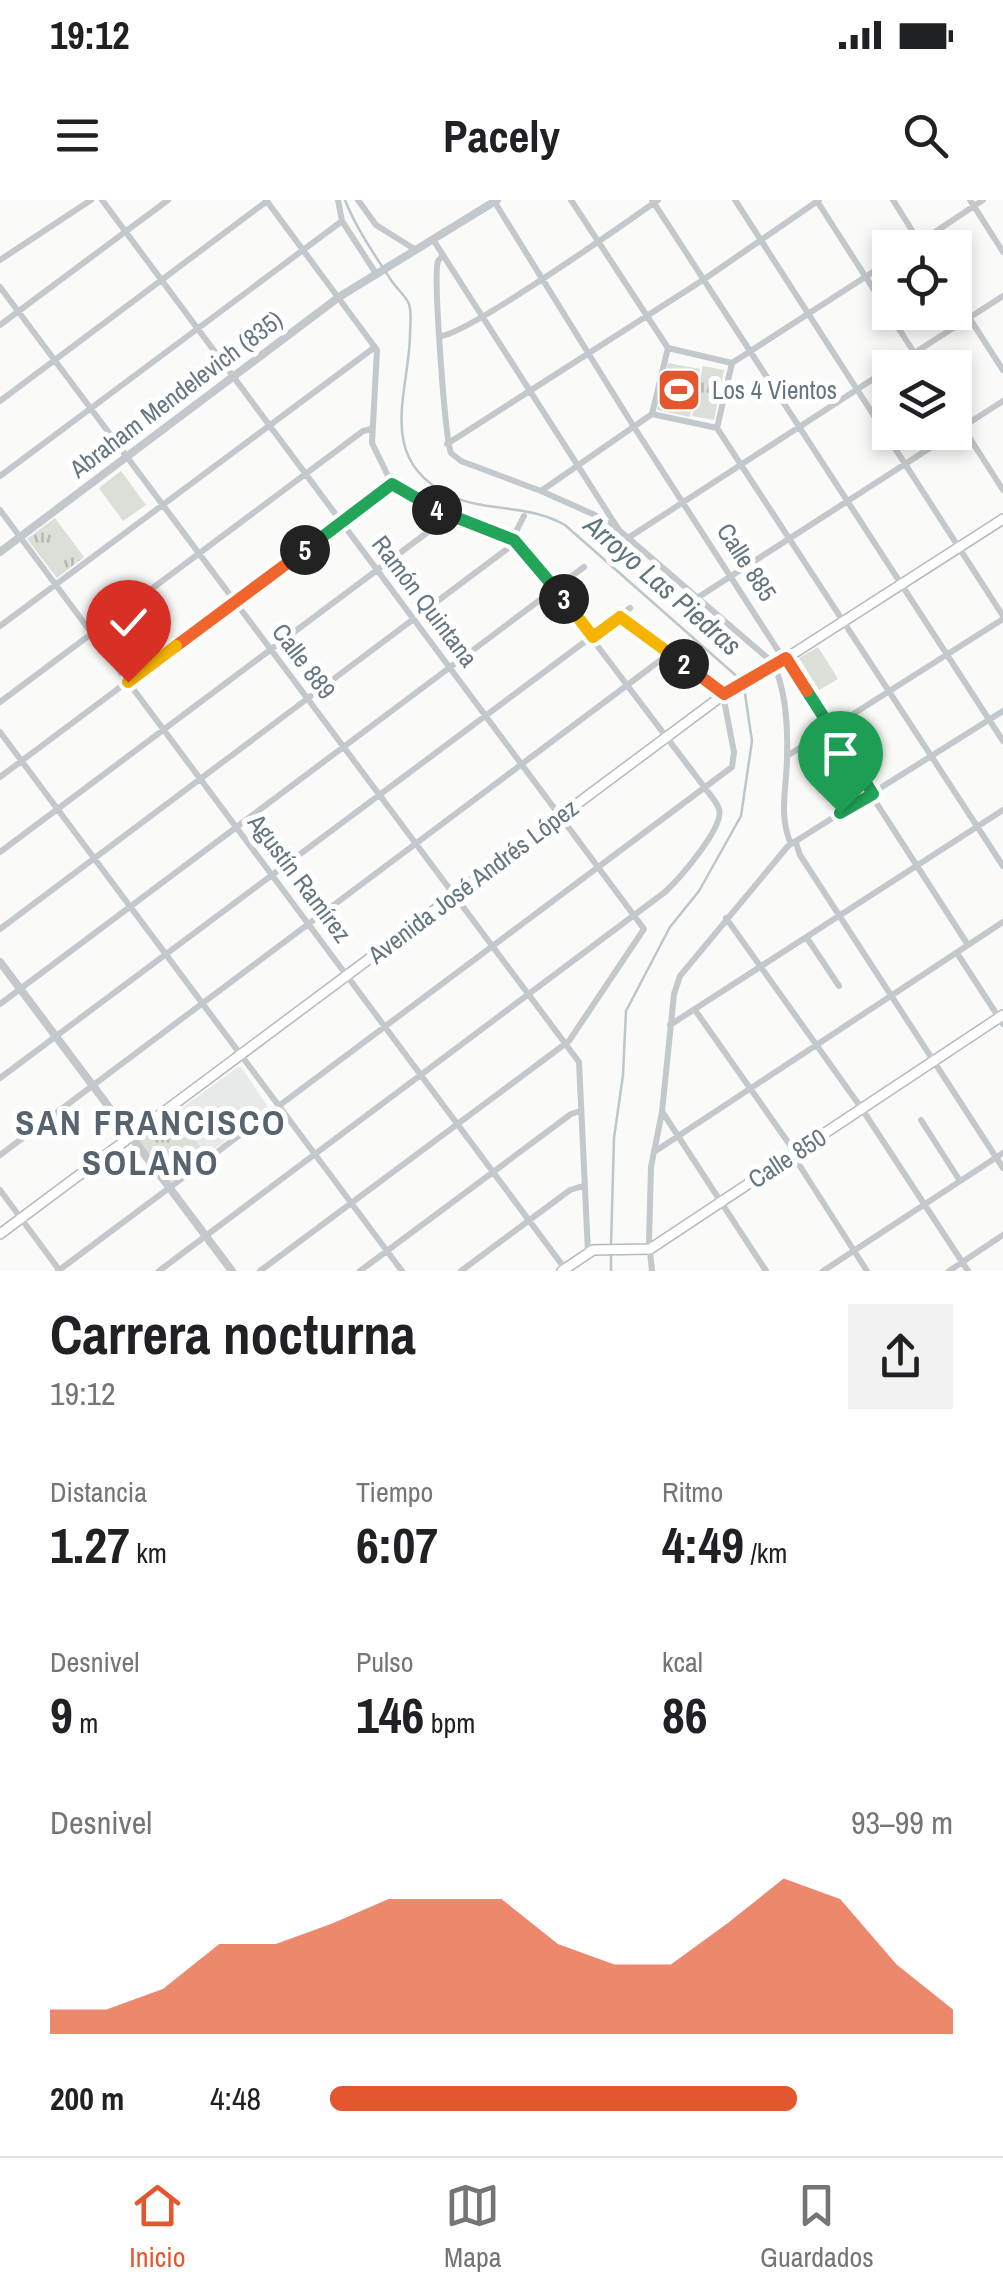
<!DOCTYPE html>
<html lang="es">
<meta charset="utf-8">
<style>
body{margin:0;font-family:"Archivo Narrow",sans-serif;background:#f2f2f2;color:#202124;height:100vh;display:flex;flex-direction:column;font-size:38px;white-space:nowrap}
*{box-sizing:border-box;margin:0}
p{font-size:32px;color:#757577}
.icon{flex:none;width:55px;height:55px;fill:none;stroke:currentColor;stroke-width:2;stroke-linecap:round;stroke-linejoin:round}
.map{position:relative;height:1071px;overflow:hidden}
.panel{display:flex;flex-direction:column;background:#fff;flex:1}
.panel>*{flex:none}
.fabs{position:absolute;left:872px;top:30px;display:grid;gap:20px}
.fabs a{display:grid;place-items:center;width:100px;height:100px;border-radius:0px;background:#fff;box-shadow:0 5px 15px #0003;font-size:50px}
.pin{position:absolute;display:grid;place-items:center;width:85px;height:85px;color:#fff;margin:-102px -42px;border-radius:50% 50% 50% 0;rotate:-45deg;box-shadow:0 0 10px #0007}
.pin .icon{rotate:45deg}
.km{position:absolute;width:50px;height:50px;margin:-25px;border-radius:50%;background:#222;color:#fff;font-size:28px;line-height:50px;text-align:center}
.round{display:grid;place-items:center;flex:none;width:105px;height:105px;border-radius:0px;background:#f2f2f2}
.head{display:flex;align-items:center;justify-content:space-between;height:170px;padding:0 50px}
h1{font-size:55px;font-weight:700;line-height:75px}
.metrics{display:grid;grid-template-columns:repeat(3,1fr);gap:15px;height:170px;padding:10px 50px}
.metrics div{display:grid;align-content:center}
.metrics b{font-size:50px;font-weight:700}
.metrics small{font-size:28px;font-weight:400}
.metrics p{font-size:28px}
.chart{height:280px;padding:20px 50px}
.chart p{display:flex;justify-content:space-between}
.chart svg{width:100%;height:180px;margin-top:10px;fill:#e4572e;opacity:.7}
ul{padding:0 50px;list-style:none;font-size:32px}
li{display:grid;grid-template-columns:160px 120px 1fr;align-items:center;height:75px}
li i{height:25px;border-radius:12px;background:#e4572e}
.status{display:flex;justify-content:space-between;align-items:center;height:70px;padding:0 50px;background:#fff;direction:ltr}
.status svg{height:28px;fill:currentColor}
header{display:flex;justify-content:space-between;align-items:center;height:130px;padding:0 50px;background:#fff;font-size:45px;font-weight:700}
.tab-bar{display:flex;justify-content:space-around;align-items:center;height:140px;border-top:2px solid #e0e0e0;background:#fff;font-size:28px;color:#757577}
.tab-bar a{display:grid;justify-items:center;gap:5px}
.tab-bar .on{color:#e4572e}
.map>svg:first-child{display:block}
</style>
<div class="status"><b>19:12</b><svg viewBox="0 0 49 12"><path d="M0 12V9h3v3zM5 12V6h3v6zM10 12V3h3v9zM15 12V0h3v12zM26 1h20v11H26zM47 4h2v5h-2z"/></svg></div>
<header><svg class="icon" aria-label="menu" viewBox="0 0 24 24"><path d="M4 6h16M4 12h16M4 18h16"/></svg>Pacely<svg class="icon" aria-label="search" viewBox="0 0 24 24"><circle cx="10" cy="10" r="6"/><path d="M15 15l6 6"/></svg></header>
<div class="map">
<svg width="1003" height="1071" viewBox="0 0 1003 1071">
<defs>
<pattern id="park-tufts" width="24" height="20" patternUnits="userSpaceOnUse" patternTransform="scale(2.5)"><rect width="24" height="20" fill="#dadfd7"/><path d="M3 7l-1-3M5 7V3M7 7l1-3M15 17l-1-3M17 17v-4M19 17l1-3" fill="none" stroke="#b4b9b4"/></pattern>
</defs>
<rect width="100%" height="100%" fill="#fafaf8"/>
<!-- built -->
<path fill="#e8e9e9" d="M238 867 242 868 268 907 207 955 175 913Z"/>
<!-- park -->
<path fill="url(#park-tufts)" d="M703 166 724 170 714 220 692 216Z
M55 318 84 357 57 378 27 339Z
M175 913 207 955 170 983 138 941Z"/>
<!-- garden -->
<path fill="#dadfd7" d="M668 163 700 169 690 217 657 210Z
M121 271 146 305 123 321 99 288Z
M818 447 838 479 819 490 799 458Z"/>
<g fill="none" stroke-linecap="round" stroke-linejoin="round">
<!-- stream -->
<path stroke="#bbc7cb" stroke-width="2.5" d="M345 0C356 28 374 54 391 80 396 88 406 96 409 104 412 113 410 126 410 135 409 193 376 257 447 294 484 313 527 303 565 325L741 480
M611 1045 614 938 623 875 626 811 670 727 699 691 741 616 752 541 744 487
M611 1053V1071"/>
<defs>
<path id="secondary" d="M0 1034 723 495 774 466 1003 319
M562 1071 593 1050 650 1049 1003 815"/>
</defs>
<!-- secondary casing -->
<use href="#secondary" stroke="#b3babf" stroke-width="12"/>
<!-- minor -->
<path stroke="#c3c8cc" stroke-width="6" d="M102 0 644 729 569 841 260 1071
M338 0 342 21 377 75
M358 0 376 25 416 50
M571 0 668 148 652 214 717 228
M652 0 1003 541
M735 0 1003 416
M893 0 923 48
M970 0 1003 52
M494 1 634 227 968 745
M817 1 924 168
M434 41 619 330
M911 48 983 0
M443 55C442 57 439 59 438 61 433 75 445 237 451 253L461 261 541 291 595 315 619 330 771 461C786 485 788 528 787 556 787 588 778 615 791 644
M0 60 91 0
M0 87 579 862 588 1052
M955 96 1003 170
M0 125 168 0
M440 136C465 136 627 22 658 0
M668 148 732 163 717 228 1003 666
M732 163 890 61
M891 168 1003 96
M0 201 267 1
M955 215 1003 290
M447 244 703 80 819 0
M0 276 342 21
M541 291 652 214
M0 310 566 1070
M628 338 890 168
M697 398 1003 201
M0 426 375 147
M0 502 363 231 371 229
M0 532 402 1071
M787 556 1003 419
M0 577 392 284
M796 643 800 655 1003 968
M0 652 448 317
M726 718 862 909 968 1071
M0 729 507 349 524 316
M807 738 839 786
M957 753 1003 824
M0 804 584 367
M695 810 790 945 796 960 867 1071
M670 825 1003 610
M0 878 630 408
M663 913 766 1071
M921 920 960 981
M654 952 1003 722
M0 955 670 453
M0 990 60 1071
M58 1071 732 567 734 552 723 495 620 417
M159 1071 665 692C678 680 725 627 719 609 717 602 709 594 705 588L521 345 511 338 448 317 392 284 372 243 377 150 266 0
M360 1071 571 914 580 911
M461 1071 570 990 583 986
M652 1071 649 1042 651 967 662 912 674 794 680 776 788 646 1003 511
M823 1071 1003 953
M949 1071 1003 1035"/>
<!-- tertiary -->
<path stroke="#c3c8cc" stroke-width="8" d="M0 352 339 97 497 0
M0 762 232 1071"/>
<!-- secondary -->
<use href="#secondary" stroke="#fff" stroke-width="9"/>
</g>
<g fill="none" stroke-linecap="round" stroke-linejoin="round">
<defs>
<path id="split-1" d="M807 491 873 594 840 613"/>
<path id="split-2" d="M684 464 724 494 786 458 807 491"/>
<path id="split-3" d="M564 399 593 437 620 417 684 464"/>
<path id="split-4" d="M437 310 514 340 564 399"/>
<path id="split-5" d="M305 350 392 284 437 310"/>
<path id="split-6" d="M176 446 305 350"/>
<path id="split-7" d="M128 482 176 446"/>
</defs>
<!-- split-1 casing -->
<use href="#split-1" stroke="#fff" stroke-width="20"/>
<!-- split-2 casing -->
<use href="#split-2" stroke="#fff" stroke-width="20"/>
<!-- split-3 casing -->
<use href="#split-3" stroke="#fff" stroke-width="20"/>
<!-- split-4 casing -->
<use href="#split-4" stroke="#fff" stroke-width="20"/>
<!-- split-5 casing -->
<use href="#split-5" stroke="#fff" stroke-width="20"/>
<!-- split-6 casing -->
<use href="#split-6" stroke="#fff" stroke-width="20"/>
<!-- split-7 casing -->
<use href="#split-7" stroke="#fff" stroke-width="20"/>
<!-- split-1 -->
<use href="#split-1" stroke="#22a559" stroke-width="12"/>
<!-- split-2 -->
<use href="#split-2" stroke="#f0652b" stroke-width="12"/>
<!-- split-3 -->
<use href="#split-3" stroke="#f5b400" stroke-width="12"/>
<!-- split-4 -->
<use href="#split-4" stroke="#22a559" stroke-width="12"/>
<!-- split-5 -->
<use href="#split-5" stroke="#22a559" stroke-width="12"/>
<!-- split-6 -->
<use href="#split-6" stroke="#f0652b" stroke-width="12"/>
<!-- split-7 -->
<use href="#split-7" stroke="#f5b400" stroke-width="12"/>
</g>
<!-- icons -->
<defs>
<symbol id="stadium-square" viewBox="-11 -11 22 22"><rect x="-9" y="-9" width="18" height="18" rx="4" fill="#e4572e" stroke="#fff"/><path d="M0-5a6.5 5 0 1 0 0 10a6.5 5 0 1 0 0-10ZM-3.5-1.8h7v3.6h-7Z" fill="#fff"/></symbol>
</defs>
<g fill-rule="evenodd">
<use href="#stadium-square" x="654" y="165" width="50" height="50"/>
</g>
<g text-anchor="middle" stroke-width="10" stroke-linejoin="round" paint-order="stroke">
<!-- poi labels -->
<g font-size="25" fill="#657683" stroke="#fff" text-anchor="start">
<text x="712" y="199">Los 4 Vientos</text>
</g>
<!-- street labels -->
<g font-size="25" fill="#657683" stroke="#fff">
<text transform="translate(176 194) rotate(-37)" y="9">Abraham Mendelevich (835)</text>
<text transform="translate(747 362) rotate(57)" y="9">Calle 885</text>
<text transform="translate(425 401) rotate(53)" y="9">Ramón Quintana</text>
<text transform="translate(304 461) rotate(53)" y="9">Calle 889</text>
<text transform="translate(300 678) rotate(53)" y="9">Agustín Ramírez</text>
<text transform="translate(473 681) rotate(-37)" y="9">Avenida José Andrés López</text>
<text transform="translate(787 958) rotate(-33)" y="9">Calle 850</text>
</g>
<!-- water labels -->
<g font-size="28" font-style="italic" fill="#60757c" stroke="#fff">
<text transform="translate(663 385) rotate(41)" y="10">Arroyo Las Piedras</text>
</g>
<!-- district labels -->
<g font-size="35" font-weight="bold" letter-spacing="2.5" fill="#57646e" stroke="#fff">
<text x="151" y="935">SAN FRANCISCO<tspan x="151" dy="40">SOLANO</tspan></text>
</g>
</g>
</svg>
<div class="fabs">
<a><svg class="icon" aria-label="locate" viewBox="0 0 24 24"><circle cx="12" cy="12" r="6"/><path d="M12 2v4M12 18v4M2 12h4M18 12h4"/></svg></a>
<a><svg class="icon" aria-label="layers" viewBox="0 0 24 24"><path d="M12 4l9 5-9 5-9-5zM3 14l9 5 9-5"/></svg></a>
</div>
<div class="pin" style="left:840px;top:613px;background:#1e9e55"><svg class="icon" aria-label="arrive" viewBox="0 0 24 24"><path d="M6 21V4h12l-3 4 3 4H6"/></svg></div>
<div class="pin" style="left:128px;top:482px;background:#d93025"><svg class="icon" aria-label="check" viewBox="0 0 24 24"><path d="M5 12l5 5 9-10"/></svg></div>
<b class="km" style="left:684px;top:464px">2</b>
<b class="km" style="left:564px;top:399px">3</b>
<b class="km" style="left:437px;top:310px">4</b>
<b class="km" style="left:305px;top:350px">5</b>
</div>
<section class="panel">
<div class="head"><div><h1>Carrera nocturna</h1><p>19:12</p></div><a class="round"><svg class="icon" aria-label="share" viewBox="0 0 24 24"><path d="M12 15V3M7 8l5-5 5 5M5 13v7h14v-7"/></svg></a></div>
<div class="metrics">
<div><p>Distancia</p><b>1.27<small> km</small></b></div>
<div><p>Tiempo</p><b>6:07</b></div>
<div><p>Ritmo</p><b>4:49<small> /km</small></b></div>
</div>
<div class="metrics">
<div><p>Desnivel</p><b>9<small> m</small></b></div>
<div><p>Pulso</p><b>146<small> bpm</small></b></div>
<div><p>kcal</p><b>86</b></div>
</div>
<div class="chart"><p><span>Desnivel</span>93–99 m</p>
<svg viewBox="0 0 160 44" preserveAspectRatio="none"><path d="M0 44V38L10 38L20 33L30 22L40 22L50 17L60 11L70 11L80 11L90 22L100 27L110 27L120 17L130 6L140 11L150 27L160 38V44z"/></svg>
</div>
<ul>
<li><b>200 m</b>4:48<i style="width:75%"></i></li>
</ul>
</section>
<nav class="tab-bar">
<a class="on"><svg class="icon" aria-label="home" viewBox="0 0 24 24"><path d="M3 11l9-7 9 7M6 9v11h12V9"/></svg>Inicio</a>
<a><svg class="icon" aria-label="map" viewBox="0 0 24 24"><path d="M3 6l6-2 6 2 6-2v14l-6 2-6-2-6 2zM9 4v14M15 6v14"/></svg>Mapa</a>
<a><svg class="icon" aria-label="saved" viewBox="0 0 24 24"><path d="M7 4h10v16l-5-4-5 4z"/></svg>Guardados</a>
</nav>
